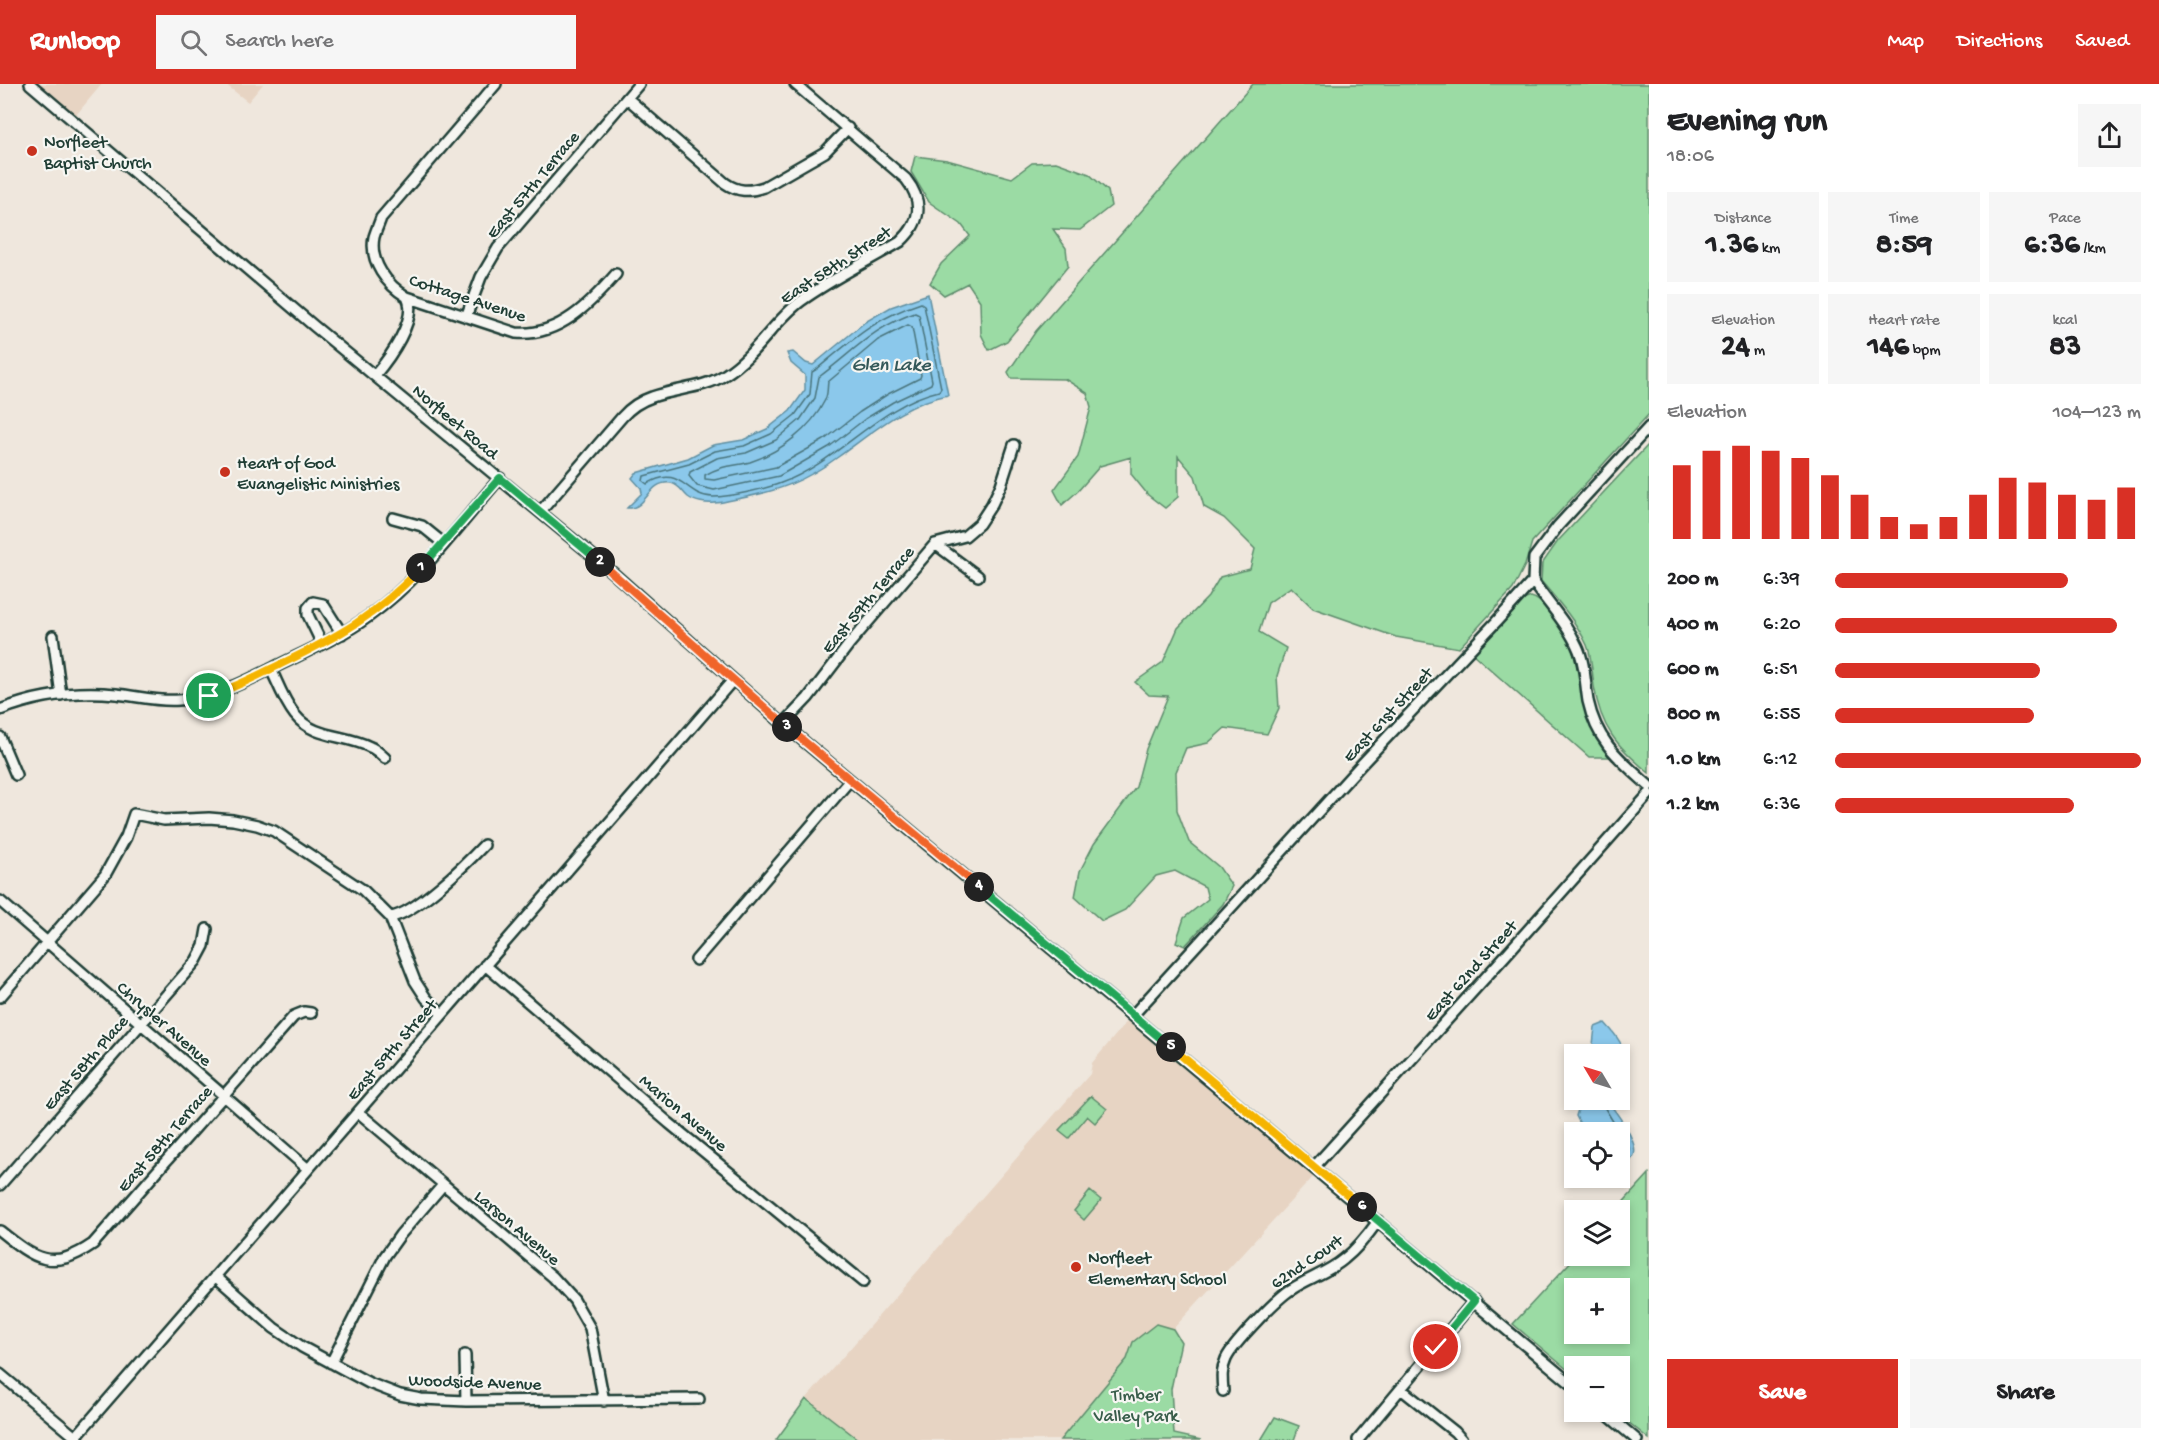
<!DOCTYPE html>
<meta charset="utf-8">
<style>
body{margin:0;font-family:"Gochi Hand",sans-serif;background:#f6f6f6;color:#202124;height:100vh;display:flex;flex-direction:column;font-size:22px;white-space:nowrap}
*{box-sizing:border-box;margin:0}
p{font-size:20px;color:#757577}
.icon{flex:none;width:33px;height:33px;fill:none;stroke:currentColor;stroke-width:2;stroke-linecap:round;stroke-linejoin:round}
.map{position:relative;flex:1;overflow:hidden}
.sheet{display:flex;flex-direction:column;background:#fff;width:510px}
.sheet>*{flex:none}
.needle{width:39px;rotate:308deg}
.tools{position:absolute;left:1564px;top:960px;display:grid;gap:12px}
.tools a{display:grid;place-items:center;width:66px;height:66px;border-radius:0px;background:#fff;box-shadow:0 3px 9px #0003;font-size:30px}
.pin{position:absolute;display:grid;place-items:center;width:51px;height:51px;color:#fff;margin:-26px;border:3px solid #fff;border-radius:50%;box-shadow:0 2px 6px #0007}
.km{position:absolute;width:30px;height:30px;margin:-15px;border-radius:50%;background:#222;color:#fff;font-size:16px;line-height:30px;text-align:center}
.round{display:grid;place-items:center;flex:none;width:63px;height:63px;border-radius:0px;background:#f6f6f6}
.head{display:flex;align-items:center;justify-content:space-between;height:102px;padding:0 18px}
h1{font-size:33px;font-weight:800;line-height:45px}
.metrics{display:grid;grid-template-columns:repeat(3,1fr);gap:9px;height:102px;padding:6px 18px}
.metrics div{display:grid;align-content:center;border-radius:0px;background:#f6f6f6;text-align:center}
.metrics b{font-size:30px;font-weight:800}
.metrics small{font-size:16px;font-weight:400}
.metrics p{font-size:16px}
.chart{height:168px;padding:12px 18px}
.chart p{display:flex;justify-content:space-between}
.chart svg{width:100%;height:108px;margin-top:6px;stroke:#d93025;stroke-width:6}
.button{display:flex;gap:12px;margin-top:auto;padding:12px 18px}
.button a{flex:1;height:69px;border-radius:0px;background:#d93025;color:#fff;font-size:24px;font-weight:800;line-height:69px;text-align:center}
.button a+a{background:#f6f6f6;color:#202124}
ul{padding:0 18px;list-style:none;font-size:20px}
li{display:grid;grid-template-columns:96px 72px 1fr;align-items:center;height:45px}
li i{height:15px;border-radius:8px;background:#d93025}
header{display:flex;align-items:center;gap:36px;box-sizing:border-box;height:84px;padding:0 30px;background:#d93025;color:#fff}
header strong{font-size:28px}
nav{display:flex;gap:33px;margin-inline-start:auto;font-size:21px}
.search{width:420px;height:54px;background:#f6f6f6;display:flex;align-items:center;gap:15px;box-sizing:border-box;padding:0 21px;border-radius:0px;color:#757577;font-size:22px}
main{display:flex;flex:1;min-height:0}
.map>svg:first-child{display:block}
</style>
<header>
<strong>Runloop</strong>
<div class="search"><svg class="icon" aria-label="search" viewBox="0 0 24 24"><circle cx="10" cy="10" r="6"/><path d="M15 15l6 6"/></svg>Search here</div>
<nav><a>Map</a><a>Directions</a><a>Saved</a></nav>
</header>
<main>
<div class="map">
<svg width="1649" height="1356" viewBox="0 0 1649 1356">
<rect width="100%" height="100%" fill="#efe7dd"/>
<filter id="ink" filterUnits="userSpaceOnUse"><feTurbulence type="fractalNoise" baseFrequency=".0167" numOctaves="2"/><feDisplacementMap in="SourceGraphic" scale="12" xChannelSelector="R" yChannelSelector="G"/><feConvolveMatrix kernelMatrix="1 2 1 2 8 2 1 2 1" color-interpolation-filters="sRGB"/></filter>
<g filter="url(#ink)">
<!-- built -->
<path fill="#e7d4c3" d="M39 0H102L76 31Z
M225 0H263L248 18Z
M1129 935 1314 1092 1173 1245 1156 1240 1122 1292 1060 1356H859L806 1315 1090 990 1092 979Z"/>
<!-- green -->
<path fill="#9bdba4" stroke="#5d8c6c" stroke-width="1.5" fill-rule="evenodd" d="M1253 0H1649V330L1532 458 1525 481 1513 505 1459 564 1396 553 1313 524 1291 503 1268 519 1259 548 1286 564 1277 592 1279 624 1267 650 1225 644 1208 659 1186 664 1176 688 1177 726 1189 758 1219 783 1232 802 1223 820 1185 862 1176 858 1184 834 1208 815 1205 803 1175 787 1156 792 1125 826 1102 837 1075 813 1080 787 1094 760 1136 703 1146 665 1168 612 1149 611 1135 598 1163 578 1178 544 1208 513 1220 493 1250 485 1255 465 1224 434 1204 423 1195 392 1178 372V413L1165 424 1148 411 1131 390V373L1100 382 1078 407 1062 421 1054 406 1078 373 1091 323 1087 309 1065 295 1011 294 1008 288 1036 247Z
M915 72 947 76 1012 94 1032 79 1056 78 1089 90 1108 107 1111 122 1080 146 1053 145 1066 164 1068 182 1007 257 989 266 981 250 980 217 968 199 944 211 930 199 941 180 970 152 961 140 929 118 911 88Z
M1649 360V689C1617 662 1601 645 1594 602 1592 589 1592 573 1587 561 1576 537 1558 517 1541 497L1542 480 1558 457Z
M1531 513C1539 515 1544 521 1550 527 1577 554 1577 592 1588 627 1593 643 1601 659 1611 673H1589L1472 569 1523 516Z
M1091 1012 1107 1025 1095 1039 1087 1032 1069 1054 1059 1046Z
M1649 1090V1355L1616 1328H1620V1282H1575V1292L1513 1240 1576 1172H1620V1126H1616ZM1575 1204H1620V1250H1575Z
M1090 1107 1101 1116 1084 1136 1074 1127Z
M1156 1240 1173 1245 1181 1258 1171 1305 1174 1350 1201 1356H1060L1127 1275 1133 1258Z
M806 1315 859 1356H776Z
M1275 1333 1299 1342 1294 1356H1261Z"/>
<!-- water -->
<path fill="#8bc8eb" stroke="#6090a2" stroke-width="1.5" d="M928 210 948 311C905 319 873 348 838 373 804 398 778 407 737 415 730 416 722 419 715 419 707 420 695 418 688 413 682 408 680 401 671 399 648 396 647 426 627 424L642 409 641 404 632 394 636 389 688 374 713 361 743 356 767 345 790 327 805 306V291L791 279 787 269 793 268 806 279 813 281 865 238 891 223Z
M1605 939C1620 955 1633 972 1620 994V970H1596L1593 961 1595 943Z
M1581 1016H1606C1615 1026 1639 1058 1634 1071 1632 1077 1625 1081 1620 1085V1048H1584L1576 1032Z"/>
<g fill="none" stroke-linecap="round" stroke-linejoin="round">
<!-- shore -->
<path stroke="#4a757d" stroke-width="1.5" d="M921 219 924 221 941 304 939 307C878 321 839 378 781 399 765 405 730 413 713 413 685 413 681 379 647 400L643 397 644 392 689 380 715 367 744 362 771 350 795 331 810 310 812 288 817 285C853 255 875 234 921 219Z
M915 229 919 231 932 297 931 300 893 318 865 335 829 363 779 392 714 406 697 402 689 392 690 388 717 374 746 369 776 356 800 336 815 314 819 293C853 268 873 243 915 229Z
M908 241 912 243 921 291 920 294 888 310 860 328 824 356 776 383 714 396 705 395V391C724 380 732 383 750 378 780 368 811 345 825 316 828 310 827 304 828 298L878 256Z
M1602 1016 1603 1021 1629 1064 1628 1071 1620 1077"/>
<defs>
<path id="minor" d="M30 0 314 242 604 481 782 639 1575 1303
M496 0 381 134C379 140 376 146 374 153 369 178 387 201 407 213L516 249C558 253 590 220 616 190
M627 14 725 99C738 108 749 108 764 103L825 68 848 44
M466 233 481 193 498 164 639 0
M375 291C388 276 419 234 407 213
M540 428 622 333C630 324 640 317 652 313 676 304 704 305 726 290 756 271 773 238 801 217 831 195 868 177 900 158 921 139 924 118 906 95L795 0
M393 434 422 442 443 459
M935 460 978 492
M1533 497C1547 519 1566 537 1577 562 1585 578 1585 599 1588 617 1597 658 1619 675 1649 702
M53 552 61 611
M322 560 308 531V524L313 518 323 520 342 550
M271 585C278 600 284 617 295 631 314 655 345 650 370 663 376 665 380 670 385 674
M0 626C36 612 77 606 116 610 137 612 158 618 179 616 214 614 242 599 273 584 305 568 339 554 369 532 420 496 459 441 500 394
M782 639 788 635 808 614 850 559 935 460 965 452 979 440 992 420 1001 401 1014 361
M0 653 16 691
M0 817 308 1085
M390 833C414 831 467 779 484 761
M696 876 850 696
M485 881 669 1039 863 1198
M0 913 105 791 126 753 134 730 164 736 209 734 233 736 257 741 274 747 363 806 390 833 415 897 426 914 442 930
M1133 931 1360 682 1496 538 1533 497 1534 474 1558 442 1649 343
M358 1028 553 1193 574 1216 590 1244 604 1317
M1314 1083 1505 872 1649 710
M0 1101 196 877 204 862 207 845
M0 1147C35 1175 52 1188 93 1160L294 932 304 928 311 929
M215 1192 274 1244 302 1263 369 1299 400 1311 421 1315 466 1317 699 1315
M465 1271 466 1317
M331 1279 385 1172 400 1151 443 1101
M0 1290 79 1356
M1401 1305 1455 1348 1462 1356
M1223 1307C1222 1295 1221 1286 1226 1275 1233 1260 1278 1213 1292 1205 1309 1194 1329 1188 1344 1175 1358 1164 1368 1151 1378 1137
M1604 1328 1637 1356
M73 1356 733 596
M1358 1356 1474 1217"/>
</defs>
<!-- minor casing -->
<use href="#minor" stroke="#1f3d34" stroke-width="14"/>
<!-- minor -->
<use href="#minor" stroke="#f6f6f2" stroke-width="9"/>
</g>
</g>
<g fill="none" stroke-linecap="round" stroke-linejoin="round" filter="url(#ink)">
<defs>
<path id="split-1" d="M209 612C235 604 257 592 281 580 339 552 376 532 421 484"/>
<path id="split-2" d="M421 484 500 394 600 478"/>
<path id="split-3" d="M600 478 787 643"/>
<path id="split-4" d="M787 643 979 803"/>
<path id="split-5" d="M979 803 1171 963"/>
<path id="split-6" d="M1171 963 1362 1123"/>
<path id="split-7" d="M1362 1123 1474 1217 1436 1263"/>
</defs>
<!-- split-1 casing -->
<use href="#split-1" stroke="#fff" stroke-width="12"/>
<!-- split-2 casing -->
<use href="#split-2" stroke="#fff" stroke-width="12"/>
<!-- split-3 casing -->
<use href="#split-3" stroke="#fff" stroke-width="12"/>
<!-- split-4 casing -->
<use href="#split-4" stroke="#fff" stroke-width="12"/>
<!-- split-5 casing -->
<use href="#split-5" stroke="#fff" stroke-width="12"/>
<!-- split-6 casing -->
<use href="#split-6" stroke="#fff" stroke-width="12"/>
<!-- split-7 casing -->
<use href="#split-7" stroke="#fff" stroke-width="12"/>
<!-- split-1 -->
<use href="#split-1" stroke="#f5b400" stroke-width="8"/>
<!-- split-2 -->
<use href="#split-2" stroke="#22a559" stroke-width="8"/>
<!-- split-3 -->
<use href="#split-3" stroke="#f0652b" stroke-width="8"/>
<!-- split-4 -->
<use href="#split-4" stroke="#f0652b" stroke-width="8"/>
<!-- split-5 -->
<use href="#split-5" stroke="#22a559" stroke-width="8"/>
<!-- split-6 -->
<use href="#split-6" stroke="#f5b400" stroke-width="8"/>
<!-- split-7 -->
<use href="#split-7" stroke="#22a559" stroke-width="8"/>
</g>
<!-- markers -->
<g fill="#c8321e" stroke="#f6f6f2" stroke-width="2">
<circle cx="32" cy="67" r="6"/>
<circle cx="225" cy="388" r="6"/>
<circle cx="1076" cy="1183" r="6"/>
</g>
<g text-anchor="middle" stroke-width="4.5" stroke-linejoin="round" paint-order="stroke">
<!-- poi labels -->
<g font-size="18" fill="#1f3d34" stroke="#f6f6f2" text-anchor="start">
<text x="44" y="63">Norfleet<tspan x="44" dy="21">Baptist Church</tspan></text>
<text x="237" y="384">Heart of God<tspan x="237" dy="21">Evangelistic Ministries</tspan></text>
<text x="1088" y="1179">Norfleet<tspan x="1088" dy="21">Elementary School</tspan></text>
</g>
<!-- street labels -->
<g font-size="18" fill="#1f3d34" stroke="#f6f6f2">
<text transform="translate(532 100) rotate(-50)" y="6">East 57th Terrace</text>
<text transform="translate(835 180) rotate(-33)" y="6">East 58th Street</text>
<text transform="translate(468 213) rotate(18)" y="6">Cottage Avenue</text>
<text transform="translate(456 337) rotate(40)" y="6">Norfleet Road</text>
<text transform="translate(867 515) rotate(-50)" y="6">East 59th Terrace</text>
<text transform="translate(1387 630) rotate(-47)" y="6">East 61st Street</text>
<text transform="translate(1470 886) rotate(-48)" y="6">East 62nd Street</text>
<text transform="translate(165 939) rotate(41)" y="6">Chrysler Avenue</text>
<text transform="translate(391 965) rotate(-49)" y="6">East 59th Street</text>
<text transform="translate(85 978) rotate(-49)" y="6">East 58th Place</text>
<text transform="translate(684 1028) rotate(40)" y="6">Marion Avenue</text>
<text transform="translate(164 1054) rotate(-49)" y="6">East 58th Terrace</text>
<text transform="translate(518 1143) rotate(40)" y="6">Larson Avenue</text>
<text transform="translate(1306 1177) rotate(-34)" y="6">62nd Court</text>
<text transform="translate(475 1297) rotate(2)" y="6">Woodside Avenue</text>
</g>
<!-- park labels -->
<g font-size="18" fill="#385d4a" stroke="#f6f6f2">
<text x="1136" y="1316">Timber<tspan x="1136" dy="21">Valley Park</tspan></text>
</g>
<!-- water labels -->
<g font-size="20" font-style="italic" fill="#355959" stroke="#f6f6f2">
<text x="891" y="286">Glen Lake</text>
</g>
</g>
</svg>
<div class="tools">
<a><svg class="needle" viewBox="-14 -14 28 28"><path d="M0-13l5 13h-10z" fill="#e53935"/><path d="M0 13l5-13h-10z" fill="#757577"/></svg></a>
<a><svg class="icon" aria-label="locate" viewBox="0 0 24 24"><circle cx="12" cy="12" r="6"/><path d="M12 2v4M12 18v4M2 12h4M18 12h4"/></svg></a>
<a><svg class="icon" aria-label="layers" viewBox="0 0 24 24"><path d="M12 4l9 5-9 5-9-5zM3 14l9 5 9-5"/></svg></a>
<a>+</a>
<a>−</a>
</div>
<div class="pin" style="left:209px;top:612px;background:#1e9e55"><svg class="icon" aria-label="arrive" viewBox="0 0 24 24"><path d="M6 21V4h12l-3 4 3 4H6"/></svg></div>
<div class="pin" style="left:1436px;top:1263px;background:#d93025"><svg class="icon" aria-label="check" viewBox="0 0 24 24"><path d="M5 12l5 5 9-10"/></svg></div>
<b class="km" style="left:421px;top:484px">1</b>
<b class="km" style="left:600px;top:478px">2</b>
<b class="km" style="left:787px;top:643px">3</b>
<b class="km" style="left:979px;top:803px">4</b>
<b class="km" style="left:1171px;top:963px">5</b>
<b class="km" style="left:1362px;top:1123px">6</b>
</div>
<section class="sheet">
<div class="head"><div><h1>Evening run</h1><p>18:06</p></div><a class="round"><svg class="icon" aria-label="share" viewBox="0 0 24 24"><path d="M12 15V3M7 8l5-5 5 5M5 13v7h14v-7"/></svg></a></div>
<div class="metrics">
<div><p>Distance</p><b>1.36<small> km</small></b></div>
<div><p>Time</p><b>8:59</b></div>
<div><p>Pace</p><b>6:36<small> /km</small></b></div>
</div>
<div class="metrics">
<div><p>Elevation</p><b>24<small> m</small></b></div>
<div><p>Heart rate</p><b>146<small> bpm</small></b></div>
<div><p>kcal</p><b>83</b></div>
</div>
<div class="chart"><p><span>Elevation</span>104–123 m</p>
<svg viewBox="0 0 160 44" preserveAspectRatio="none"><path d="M5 44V14M15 44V8M25 44V6M35 44V8M45 44V11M55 44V18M65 44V26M75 44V35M85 44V38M95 44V35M105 44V26M115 44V19M125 44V21M135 44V26M145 44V28M155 44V23"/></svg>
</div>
<ul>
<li><b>200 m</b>6:39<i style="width:76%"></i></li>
<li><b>400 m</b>6:20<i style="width:92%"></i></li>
<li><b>600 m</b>6:51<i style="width:67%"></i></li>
<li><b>800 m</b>6:55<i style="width:65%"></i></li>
<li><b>1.0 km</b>6:12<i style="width:100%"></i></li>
<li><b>1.2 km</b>6:36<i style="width:78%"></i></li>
</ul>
<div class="button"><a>Save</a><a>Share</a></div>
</section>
</main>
